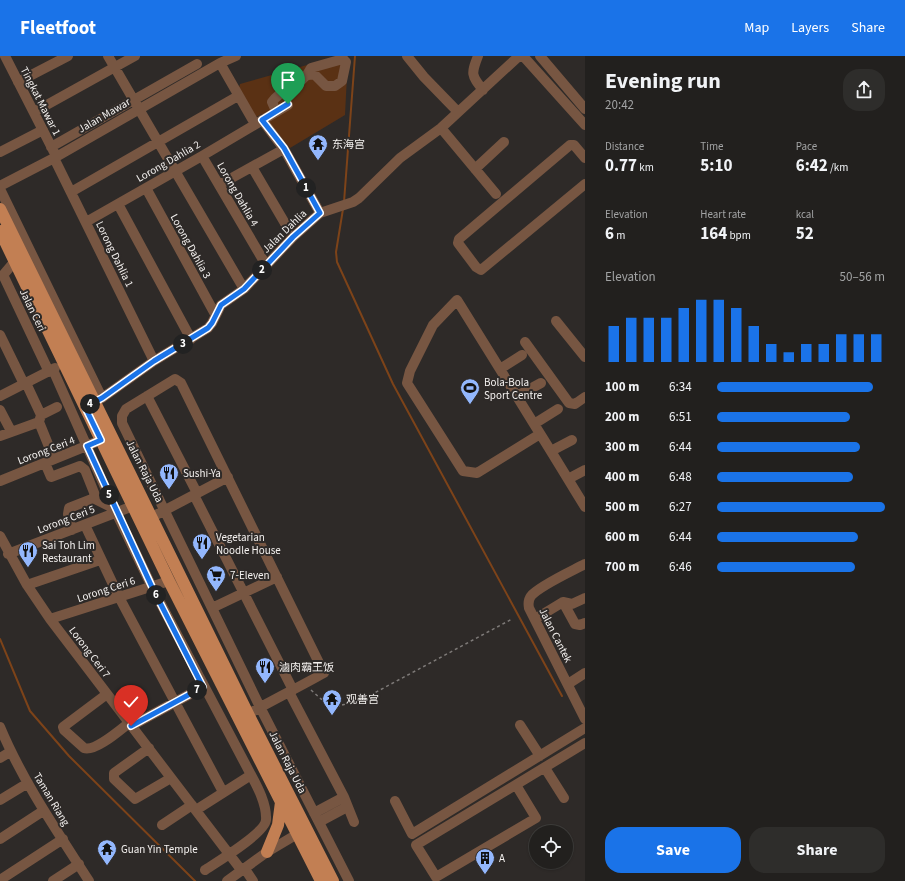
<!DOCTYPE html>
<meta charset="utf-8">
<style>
body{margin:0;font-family:"Source Sans 3","Noto Sans SC",sans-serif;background:#2e2d2b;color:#f1f3f6;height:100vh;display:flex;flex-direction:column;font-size:15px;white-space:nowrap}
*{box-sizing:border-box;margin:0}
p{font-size:13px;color:#a2a3a4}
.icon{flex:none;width:22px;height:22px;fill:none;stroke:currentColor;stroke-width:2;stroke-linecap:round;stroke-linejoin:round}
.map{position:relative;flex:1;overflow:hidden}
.sheet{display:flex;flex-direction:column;background:#22201e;width:320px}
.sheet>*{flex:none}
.tools{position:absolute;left:529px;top:769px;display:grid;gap:8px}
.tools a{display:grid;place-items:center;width:44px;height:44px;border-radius:50%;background:#22201e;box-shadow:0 1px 3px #0004,0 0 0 1px #3f3e3c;font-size:20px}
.pin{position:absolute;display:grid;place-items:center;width:34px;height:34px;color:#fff;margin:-41px -17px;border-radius:50% 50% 50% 0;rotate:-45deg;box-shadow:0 0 4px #0007}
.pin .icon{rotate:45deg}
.km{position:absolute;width:20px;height:20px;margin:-10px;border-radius:50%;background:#222;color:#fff;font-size:11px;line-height:20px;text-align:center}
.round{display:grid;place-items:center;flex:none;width:42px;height:42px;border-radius:16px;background:#2e2d2b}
.head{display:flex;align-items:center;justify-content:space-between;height:68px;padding:0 20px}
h1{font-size:22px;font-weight:700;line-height:30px}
.metrics{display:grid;grid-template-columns:repeat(3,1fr);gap:6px;height:68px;padding:4px 20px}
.metrics div{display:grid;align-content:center}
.metrics b{font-size:17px;font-weight:700}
.metrics small{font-size:11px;font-weight:400}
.metrics p{font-size:11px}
.chart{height:112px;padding:8px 20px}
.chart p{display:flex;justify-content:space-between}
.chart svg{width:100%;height:72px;margin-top:4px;stroke:#1a73e8;stroke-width:6}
.cta{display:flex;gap:8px;margin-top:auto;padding:8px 20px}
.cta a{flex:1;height:46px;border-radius:16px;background:#1a73e8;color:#fff;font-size:16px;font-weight:700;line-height:46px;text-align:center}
.cta a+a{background:#2e2d2b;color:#f1f3f6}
ul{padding:0 20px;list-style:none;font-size:13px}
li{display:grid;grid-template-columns:64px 48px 1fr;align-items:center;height:30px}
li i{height:10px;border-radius:5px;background:#1a73e8}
header{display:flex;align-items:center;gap:24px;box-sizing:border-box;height:56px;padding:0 20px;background:#1a73e8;color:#fff}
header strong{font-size:19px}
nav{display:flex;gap:22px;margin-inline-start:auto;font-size:14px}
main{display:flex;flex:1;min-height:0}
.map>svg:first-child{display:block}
</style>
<header>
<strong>Fleetfoot</strong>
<nav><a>Map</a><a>Layers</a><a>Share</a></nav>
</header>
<main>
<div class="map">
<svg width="585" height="825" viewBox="0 0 585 825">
<rect width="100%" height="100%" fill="#2e2a28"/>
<!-- green -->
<path fill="#5a3114" d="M339 0H348L345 59 290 92 262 58 256 61 239 32 240 28Z"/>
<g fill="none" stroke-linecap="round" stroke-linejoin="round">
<!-- stream -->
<path stroke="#7d4319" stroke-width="2" d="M344 146 355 0
M343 153 336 196 337 206 393 328 562 640
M0 583 30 655 69 700 195 825"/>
<!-- path -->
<path stroke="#7e7a78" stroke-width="1.5" stroke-dasharray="3 3" stroke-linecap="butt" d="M311 634 321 643 339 650 365 642 512 563"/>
<!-- minor -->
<path stroke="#775642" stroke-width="10" d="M5 0 54 96
M108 0 244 233
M407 0 424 21 458 56
M478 0C471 18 471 19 483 34
M523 0 585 69
M540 0 585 53
M220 7 255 68
M18 26 68 0
M276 55 272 46C282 31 303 30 311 12L343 3 346 6 342 25 335 30H326L314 18 308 19
M34 56 135 0
M262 64 284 93 320 157
M441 72 496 138
M51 91 197 8
M0 96 43 74
M202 100 266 209
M54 102 154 305
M585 102 574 89H570L459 183 458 187 476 211 481 214 585 128
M252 111 293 181
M475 113 504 86
M219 129 284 93
M0 130 56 101 220 7 236 0
M146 132 215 258
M0 133 102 342
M71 136 238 40
M118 148 191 283
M86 166 202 100 288 49
M15 205 4 218V221L49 316
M556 265 585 301
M0 279 24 328
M525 286 569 347 575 348 585 341
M500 313 522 299
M53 314 116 456 152 531 250 717C257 730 267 748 266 764 265 777 217 806 205 814
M26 327 41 359
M0 340 55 312
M147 340 197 437
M517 340 541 327
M88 349 102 342 154 305 208 272 212 267 221 249 244 233 293 181 320 157 353 146 359 142 400 102 441 72 519 0
M0 354 11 375
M39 366 54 403
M534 368 558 353
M540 378 477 417 463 415 407 327 410 315 433 269 457 244 462 252 534 368C551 395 568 423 585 451
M0 380 39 366 41 359 57 351
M551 395 572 384
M45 407 51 421 80 410 85 414 95 439 92 443 69 452 68 458 72 474
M568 423 585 414
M0 425 101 384
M194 439 293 634
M93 442 115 453
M152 461 228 421
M85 469 119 541 223 736
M0 480 27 529 50 563 242 815
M8 498 133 450
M585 508C572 515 539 530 531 540 528 544 528 547 529 552L585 663
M27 529 100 504
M563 546 575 568 580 569 585 567
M212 552 277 521
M50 563 169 525
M535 563 563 546 572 548 585 542
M568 628 585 617
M289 636 344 741 354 766
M107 638 63 671 64 674 84 692C95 696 120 674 129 667
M248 658C273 644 299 631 324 617L181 327 175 323 126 353 122 360V367L260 651 349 825
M520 669 540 700
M131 670 203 631
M0 671C23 726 57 775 89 825
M149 692 114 717V723L135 743 171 722
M0 702 10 696
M545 712 564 742
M516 729 536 762 436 821 416 789 585 687
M0 744 28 727
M395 745 412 778 585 672
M196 754 251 719
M314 757 344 741
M319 766 347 751
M162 769 192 749
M0 783 43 755
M245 813 253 825
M0 824 63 783
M53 825 79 808
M227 825 267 796 304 774"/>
<!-- major -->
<path stroke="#c27f53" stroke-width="12" d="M0 153 248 658 333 825
M0 175 169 525 321 825
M267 796 278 769 281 746"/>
</g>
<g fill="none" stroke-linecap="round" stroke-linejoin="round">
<defs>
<path id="route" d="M131 670 203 631 152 531 87 390 101 384 85 351 102 342 154 305 208 272 212 267 221 249 244 233 293 181 320 157 284 92 262 64 288 48"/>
</defs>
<!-- route casing -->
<use href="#route" stroke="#fff" stroke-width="8"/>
<!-- route -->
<use href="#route" stroke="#1a73e8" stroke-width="5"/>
</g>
<!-- icons -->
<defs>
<symbol id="temple-pin" viewBox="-11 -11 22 30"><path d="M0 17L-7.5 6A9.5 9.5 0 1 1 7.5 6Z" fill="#93b7fd" stroke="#2e2a28"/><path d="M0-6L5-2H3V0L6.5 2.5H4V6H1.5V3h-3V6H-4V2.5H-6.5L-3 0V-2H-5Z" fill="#111"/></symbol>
<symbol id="stadium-pin" viewBox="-11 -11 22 30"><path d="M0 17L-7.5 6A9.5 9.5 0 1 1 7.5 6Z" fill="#93b7fd" stroke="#2e2a28"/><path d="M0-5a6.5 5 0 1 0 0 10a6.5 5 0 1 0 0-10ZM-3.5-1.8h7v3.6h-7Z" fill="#111"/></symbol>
<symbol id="restaurant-pin" viewBox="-11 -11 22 30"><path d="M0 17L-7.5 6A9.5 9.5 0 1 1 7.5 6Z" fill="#93b7fd" stroke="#2e2a28"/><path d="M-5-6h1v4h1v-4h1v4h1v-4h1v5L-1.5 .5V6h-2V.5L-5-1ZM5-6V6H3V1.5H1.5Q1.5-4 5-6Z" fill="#111"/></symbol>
<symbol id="supermarket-pin" viewBox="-11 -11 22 30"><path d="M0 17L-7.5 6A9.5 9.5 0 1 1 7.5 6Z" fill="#93b7fd" stroke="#2e2a28"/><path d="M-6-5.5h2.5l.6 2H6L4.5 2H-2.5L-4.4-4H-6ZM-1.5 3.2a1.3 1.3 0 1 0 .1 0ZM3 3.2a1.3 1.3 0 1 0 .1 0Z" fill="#111"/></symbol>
<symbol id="building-pin" viewBox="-11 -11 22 30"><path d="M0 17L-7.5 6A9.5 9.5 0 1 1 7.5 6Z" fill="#93b7fd" stroke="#2e2a28"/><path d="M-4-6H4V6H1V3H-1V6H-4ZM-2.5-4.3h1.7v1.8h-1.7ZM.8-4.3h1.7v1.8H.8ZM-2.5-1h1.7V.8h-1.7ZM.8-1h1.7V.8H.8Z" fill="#111"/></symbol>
</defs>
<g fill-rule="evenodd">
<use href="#temple-pin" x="307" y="77" width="22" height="30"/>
<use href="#stadium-pin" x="459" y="321" width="22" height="30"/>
<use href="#restaurant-pin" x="158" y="406" width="22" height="30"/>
<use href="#restaurant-pin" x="191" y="476" width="22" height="30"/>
<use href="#restaurant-pin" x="17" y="484" width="22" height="30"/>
<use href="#supermarket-pin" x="205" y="508" width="22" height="30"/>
<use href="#restaurant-pin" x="254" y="600" width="22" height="30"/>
<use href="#temple-pin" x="321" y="632" width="22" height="30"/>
<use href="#temple-pin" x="96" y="782" width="22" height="30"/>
<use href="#building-pin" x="474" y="791" width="22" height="30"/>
</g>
<g text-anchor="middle" stroke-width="4" stroke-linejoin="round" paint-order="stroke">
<!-- street labels -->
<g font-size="11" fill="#f4f1ef" stroke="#2e2a28">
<text transform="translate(41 45) rotate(63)" y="4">Tingkat Mawar 1</text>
<text transform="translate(104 59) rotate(-30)" y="4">Jalan Mawar</text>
<text transform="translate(168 105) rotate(-30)" y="4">Lorong Dahlia 2</text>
<text transform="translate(238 138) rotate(60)" y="4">Lorong Dahlia 4</text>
<text transform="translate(284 175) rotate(-44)" y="4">Jalan Dahlia</text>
<text transform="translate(191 190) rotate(61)" y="4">Lorong Dahlia 3</text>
<text transform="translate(115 198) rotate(64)" y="4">Lorong Dahlia 1</text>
<text transform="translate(33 254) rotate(64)" y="4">Jalan Ceri</text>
<text transform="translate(46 394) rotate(-21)" y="4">Lorong Ceri 4</text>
<text transform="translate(145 415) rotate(63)" y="4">Jalan Raja Uda</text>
<text transform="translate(66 463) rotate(-21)" y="4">Lorong Ceri 5</text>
<text transform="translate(106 533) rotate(-18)" y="4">Lorong Ceri 6</text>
<text transform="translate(556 579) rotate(63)" y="4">Jalan Cantek</text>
<text transform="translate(90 596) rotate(53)" y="4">Lorong Ceri 7</text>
<text transform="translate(288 706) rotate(63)" y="4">Jalan Raja Uda</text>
<text transform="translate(52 743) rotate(59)" y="4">Taman Riang</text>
</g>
<!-- poi labels -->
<g font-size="11" fill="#f4f1ef" stroke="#2e2a28" text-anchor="start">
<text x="332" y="92">东海宫</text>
<text x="484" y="330">Bola-Bola<tspan x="484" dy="13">Sport Centre</tspan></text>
<text x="183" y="421">Sushi-Ya</text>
<text x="216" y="485">Vegetarian<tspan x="216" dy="13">Noodle House</tspan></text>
<text x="42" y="493">Sai Toh Lim<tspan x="42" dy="13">Restaurant</tspan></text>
<text x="230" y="523">7-Eleven</text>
<text x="279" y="615">滷肉霸王饭</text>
<text x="346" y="647">观善宫</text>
<text x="121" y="797">Guan Yin Temple</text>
<text x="499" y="806">A</text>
</g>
</g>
</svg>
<div class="tools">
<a><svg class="icon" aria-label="locate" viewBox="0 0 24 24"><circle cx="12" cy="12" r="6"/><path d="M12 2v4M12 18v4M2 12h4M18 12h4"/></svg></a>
</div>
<div class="pin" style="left:288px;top:48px;background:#1e9e55"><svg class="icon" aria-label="arrive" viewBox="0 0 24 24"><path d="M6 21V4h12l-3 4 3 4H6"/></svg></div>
<div class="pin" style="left:131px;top:670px;background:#d93025"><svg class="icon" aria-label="check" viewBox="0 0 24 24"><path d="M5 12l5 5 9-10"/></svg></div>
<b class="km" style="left:306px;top:132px">1</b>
<b class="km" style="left:262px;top:214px">2</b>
<b class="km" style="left:183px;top:288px">3</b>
<b class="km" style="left:90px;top:348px">4</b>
<b class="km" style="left:109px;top:439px">5</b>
<b class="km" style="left:156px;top:539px">6</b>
<b class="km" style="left:197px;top:634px">7</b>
</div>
<section class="sheet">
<div class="head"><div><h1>Evening run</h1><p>20:42</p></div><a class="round"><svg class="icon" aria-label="share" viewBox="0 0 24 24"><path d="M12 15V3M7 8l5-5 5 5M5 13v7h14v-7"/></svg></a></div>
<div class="metrics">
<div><p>Distance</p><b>0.77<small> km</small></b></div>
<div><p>Time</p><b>5:10</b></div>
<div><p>Pace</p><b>6:42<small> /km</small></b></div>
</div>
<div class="metrics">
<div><p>Elevation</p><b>6<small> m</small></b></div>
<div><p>Heart rate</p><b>164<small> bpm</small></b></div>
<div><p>kcal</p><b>52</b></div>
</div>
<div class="chart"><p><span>Elevation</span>50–56 m</p>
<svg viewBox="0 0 160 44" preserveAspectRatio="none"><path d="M5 44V22M15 44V17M25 44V17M35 44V17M45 44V11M55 44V6M65 44V6M75 44V11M85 44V22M95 44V33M105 44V38M115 44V33M125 44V33M135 44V27M145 44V27M155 44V27"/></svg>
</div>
<ul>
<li><b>100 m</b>6:34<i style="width:93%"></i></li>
<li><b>200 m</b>6:51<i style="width:79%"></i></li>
<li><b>300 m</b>6:44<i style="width:85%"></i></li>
<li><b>400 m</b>6:48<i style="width:81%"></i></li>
<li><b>500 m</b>6:27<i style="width:100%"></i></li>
<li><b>600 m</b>6:44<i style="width:84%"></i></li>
<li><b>700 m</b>6:46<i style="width:82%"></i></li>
</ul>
<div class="cta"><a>Save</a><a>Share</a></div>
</section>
</main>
